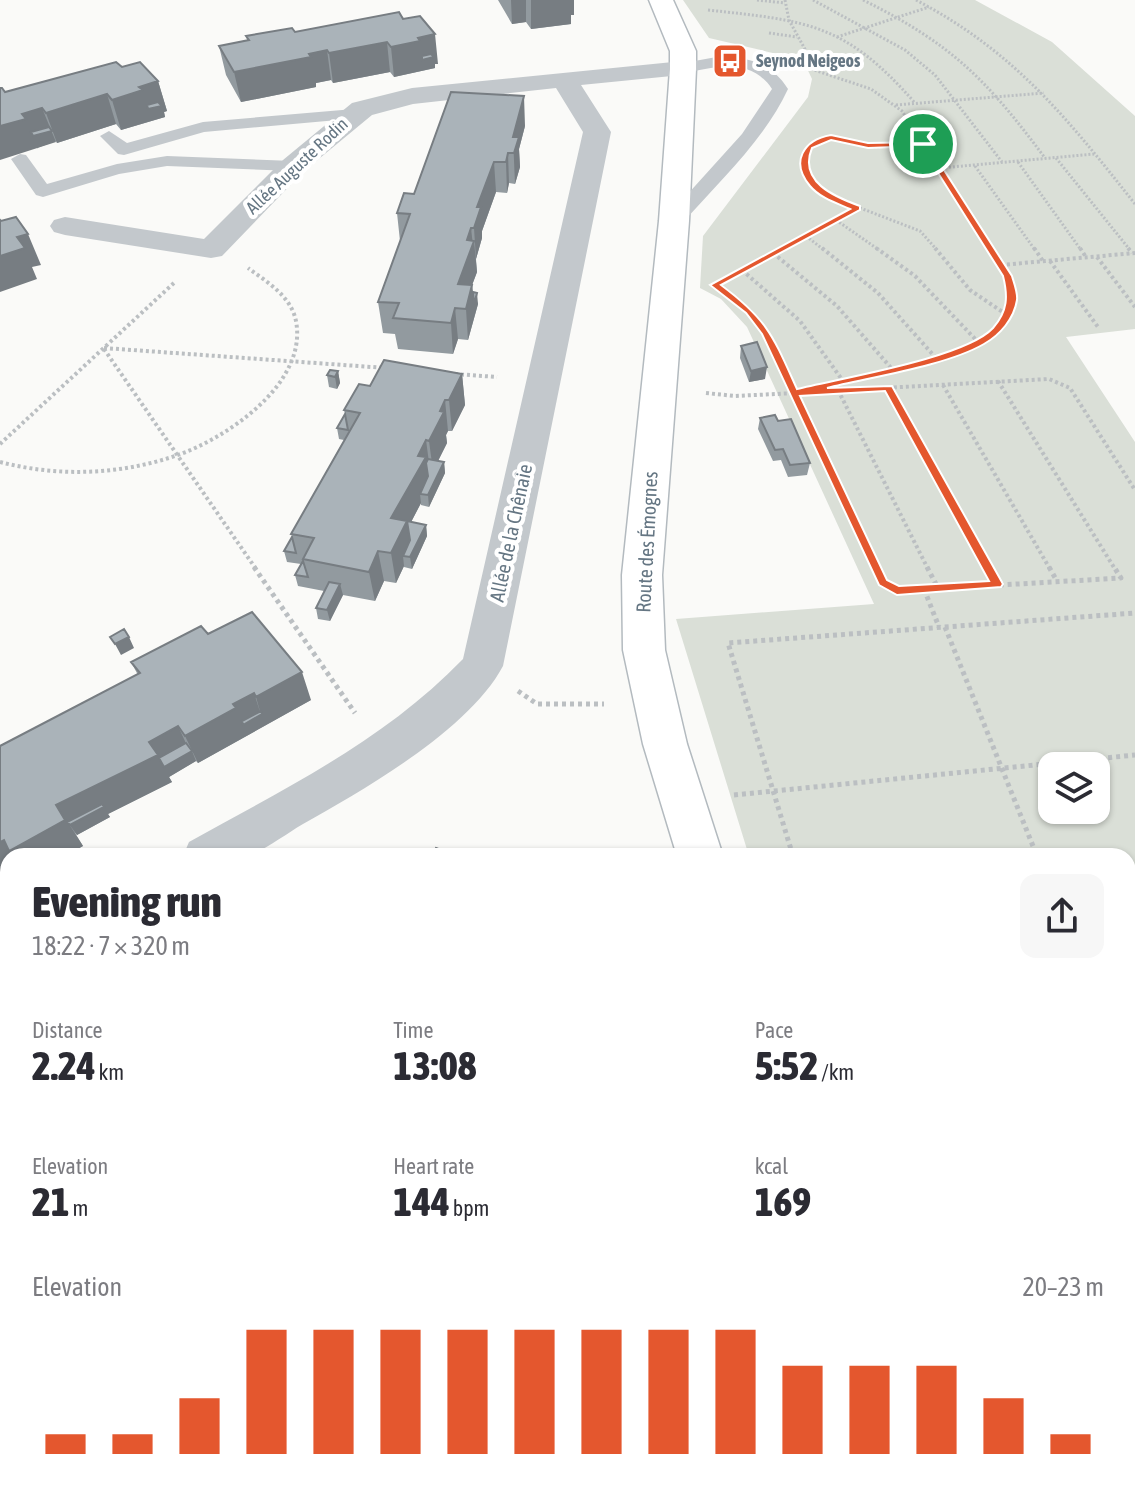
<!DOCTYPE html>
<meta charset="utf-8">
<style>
body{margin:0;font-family:"Asap Condensed",sans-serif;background:#f7f7f7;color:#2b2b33;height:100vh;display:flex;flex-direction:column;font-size:30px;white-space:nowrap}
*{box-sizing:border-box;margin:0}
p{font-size:26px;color:#7c7c81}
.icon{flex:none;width:44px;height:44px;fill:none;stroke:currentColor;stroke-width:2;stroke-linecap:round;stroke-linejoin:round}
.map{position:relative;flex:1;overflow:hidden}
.panel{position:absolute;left:0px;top:848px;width:1136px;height:648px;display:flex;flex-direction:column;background:#fff;border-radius:24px 24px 0 0;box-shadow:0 2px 6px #0004}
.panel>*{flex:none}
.tools{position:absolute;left:1038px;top:752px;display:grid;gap:16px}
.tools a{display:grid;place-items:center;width:72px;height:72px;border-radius:16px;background:#fff;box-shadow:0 2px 6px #0004;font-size:40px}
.pin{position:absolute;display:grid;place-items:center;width:68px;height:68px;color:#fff;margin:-34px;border:4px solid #fff;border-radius:50%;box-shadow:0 2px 8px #0007}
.round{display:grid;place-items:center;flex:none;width:84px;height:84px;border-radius:16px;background:#f7f7f7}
.headline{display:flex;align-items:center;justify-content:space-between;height:136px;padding:0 32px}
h1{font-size:44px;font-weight:800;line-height:60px}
.metrics{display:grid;grid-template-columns:repeat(3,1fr);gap:12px;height:136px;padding:8px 32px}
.metrics div{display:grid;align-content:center}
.metrics b{font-size:40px;font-weight:800}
.metrics small{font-size:22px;font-weight:400}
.metrics p{font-size:22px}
.chart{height:224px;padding:16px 32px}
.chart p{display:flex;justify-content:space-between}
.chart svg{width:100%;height:144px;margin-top:8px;stroke:#e4572e;stroke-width:6}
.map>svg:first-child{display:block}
</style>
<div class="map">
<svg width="1135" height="1496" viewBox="0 0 1135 1496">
<rect width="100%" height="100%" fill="#fafaf8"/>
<!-- green -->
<path fill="#dadfd7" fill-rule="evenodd" d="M683 0H975L1052 42 1135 116V329L1066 337 1135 442V982L1128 983V856H749L676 619 874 604 747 327 721 299 700 288 703 236 808 97 812 79 803 60 709 38ZM1052 766H1096V810H1052Z"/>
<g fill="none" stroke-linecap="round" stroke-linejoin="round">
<defs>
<path id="secondary" d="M649 0H673L696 51V69L689 221 662 575 665 650 687 744 723 856H677L643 744 623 650 622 575 659 221 670 69V51Z
M876 1488H940L943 1496H879Z"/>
</defs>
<!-- secondary casing -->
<use href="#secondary" stroke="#b3babf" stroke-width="3"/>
<!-- path-far2 -->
<path stroke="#bbbfc2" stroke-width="3" stroke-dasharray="2 2" stroke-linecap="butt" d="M757 0 785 3
M785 0 789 20 817 71
M813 0 905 50 935 75 1002 162
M863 0C952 44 987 80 1045 158
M916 0C1015 52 1067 118 1135 204
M708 10C808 21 845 23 915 103
M769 33 797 37
M837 37 929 7
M811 69 871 89 902 111 991 250
M896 105 1044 93
M923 144 875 147 826 137 814 142 806 151 805 173 814 186 829 196 920 231 937 250
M1056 158 1130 250
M1018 162 1081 250
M975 166 1035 250
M941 168 1094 154
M836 220 879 250
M806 236 824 250
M778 250 857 208"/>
<!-- path-far1 -->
<path stroke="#bbbfc2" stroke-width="4" stroke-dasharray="3 3" stroke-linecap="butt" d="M782 248 714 285 750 311 767 333 877 569
M822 248 878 293 936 358
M876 248 915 276 979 343
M935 248 970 290 1007 315
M1034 248 1043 261
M1080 248 1086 257
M1128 248 1132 253
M773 253 837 306 892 369
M1097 257 1135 307
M1050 261 1098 327
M1001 265 1135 253
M742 270 800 321 843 381
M104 348 386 368
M104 349 256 569
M455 374 497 377
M998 381 1115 569
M943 385 1050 569
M888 388 989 569
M838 390 928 569
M810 392 1049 379 1070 388 1135 490
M706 393 735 396 796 393
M794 393C840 382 986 359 1006 317 1018 291 1004 270 990 248
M0 444 175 282
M0 462C58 477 118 475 175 456 226 439 308 384 296 321 291 296 267 282 248 268"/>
<!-- path -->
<path stroke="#bbbfc2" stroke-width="5" stroke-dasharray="4 4" stroke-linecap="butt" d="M254 567 355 713
M876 567 883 582 897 591 1121 578 1114 567
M927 567 938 588
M988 567 997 584
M1049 567 1057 581
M924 589 939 627
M945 627 1037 856
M518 691 537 704H604
M734 795 1135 755
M793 856 728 643 1135 613
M1128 936 1135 935"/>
<!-- lane -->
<path fill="#c3c8cc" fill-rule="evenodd" d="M722 56C751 58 772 64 788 89 764 141 718 182 681 225H667L664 221 667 217 742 134 772 89C751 57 714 66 683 74L675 69 689 62Z
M354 109 360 110 363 114 360 118 204 132 124 155 118 154 100 136 109 131 127 143 203 122Z
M20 154 26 155 47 184 117 164 167 156 293 161 302 166 293 171 167 166 119 174 43 197 36 195 11 159Z"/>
<!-- street -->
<path fill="#c3c8cc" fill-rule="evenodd" d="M683 61 692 64 696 69 692 74 581 85 611 132 503 666C469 730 365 789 303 824 286 834 268 848 250 855 235 860 200 856 183 856L189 842C286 788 385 740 463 659L583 132 556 88 413 104 372 115 303 172 222 256 211 258 65 235 54 232 50 226 54 220 65 217 204 239 283 160 352 103 412 88Z
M8 955V1003L0 1007V958Z
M345 1488H409L412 1496H348Z"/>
<!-- secondary -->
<use href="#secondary" fill="#fff" fill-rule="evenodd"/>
</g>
<!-- wall -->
<path fill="#929a9f" d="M498 0H574V15H571V24L531 29 526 22 512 24Z
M399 12 438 64H435V68L394 77 390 72 333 83 331 80 316 83V87L241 102 226 75 219 46 247 40 246 36 295 32Z
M122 67 158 81 167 111 164 112 165 117 121 130 116 124 57 143 56 141 37 148 38 149 5 92Z
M525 126 519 149 520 167 515 184 509 183 507 193 496 192 482 231V238L476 259 477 272 472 285 473 292 478 304 468 340 458 339 453 354 398 349 395 334 383 333 378 302 400 241 397 213 414 194Z
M741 346 765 379 749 382 740 358Z
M338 371 340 383 337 389 329 387 327 375Z
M462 374 465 405 452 431H448L446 435 447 443 438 461 444 462 445 473 429 507 421 505V503L411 522 426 525 427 536 412 569 404 567V566L396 583 384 581 375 601 343 595 330 621 318 619 316 608 324 591 298 586 295 575 301 564 287 562 284 551 292 537 291 534 344 440 339 439 337 428 345 414 344 410 370 386Z
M760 418 778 421 810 463 807 475 788 477 781 460 773 461 758 429Z
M208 634 311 700 198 763 196 761 169 777 172 782 108 814 110 817 77 835 75 833 83 846 65 856H8L138 675 131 662Z
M1128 1197 1135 1201V1246L1128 1247Z
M1135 1409V1496H1060L1056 1488H1128V1412Z"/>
<!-- shaded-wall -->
<path fill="#777d82" d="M511 0H526V22L512 24Z
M531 0H574V15H571V24L531 29Z
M435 34 438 64H435V68L394 77 391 47 418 38Z
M387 42 390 72 333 83 329 53Z
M327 50 331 80 316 83V87L241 102 234 72Z
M158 81 167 111 164 112 165 117 121 130 112 100 127 86Z
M107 94 116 124 57 143 46 113Z
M524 96 525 126 519 149 520 167 515 184 513 137Z
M42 108 56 142 0 160V126L22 114Z
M508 153 509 183 507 193 506 162Z
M494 162 496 192 482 231V238L476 259 474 228 477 207Z
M471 228 473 246 474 241 477 272 465 304 458 284 467 240Z
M28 234 41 265 32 267 37 279 0 292V256L17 237Z
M472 285 474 304 477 293 478 304 468 340 466 309Z
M455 308 458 339 453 354 451 323Z
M767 367 765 379 749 382 751 371Z
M338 371 340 383 337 389 335 377Z
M462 374 465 405 452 431 449 400Z
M445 400 448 431 446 435 447 443 433 471 429 441Z
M426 440 430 470V488L420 494 421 503 408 528 411 551 403 556 404 566 396 583 391 553V518L418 456Z
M444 462 445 473 429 507 428 495Z
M426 525 427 536 412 569 410 557Z
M378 551 384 581 375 601 369 572Z
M340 584 343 595 330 621 327 610Z
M129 637 134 648 121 655 115 644Z
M302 672 311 700 198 763 185 736 233 704 254 693 261 715 256 697Z
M178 726 190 752 192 751 196 761 169 777 172 782 108 814 110 817 77 835 69 824 83 846 65 856H8V874L0 878V842L56 805 149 742Z
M8 874V888L0 879Z"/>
<!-- building -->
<path fill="#aab3b9" stroke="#777d82" stroke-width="2" d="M399 12 403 19 420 16 435 34 418 38 420 41 391 47 387 42 329 53 327 50 309 54 311 57 234 72 219 46 249 40 246 36 292 28 295 32Z
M431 54 434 57 422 60V56Z
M116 62 122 67 140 62 158 81 139 87 143 90 112 100 107 94 46 113 42 108 22 114 26 119 0 126V88H2L5 92Z
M451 92 524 96 513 137H519L514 153H508L506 162H494L477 207H481L474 228H471L467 240 474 241 458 284 472 285 466 309 455 308 451 323 393 318 399 303 378 302 410 214 397 213 404 193 414 194Z
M158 102 162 106 148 109 147 105Z
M49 127 52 131 33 136 31 132Z
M16 217 28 234 17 237 25 248 0 256V220L1 221Z
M473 292 477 293 474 304Z
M757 342 767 367 751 371 741 346Z
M384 360 462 374 449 400H445L440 411 444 412 429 441 426 440 418 456 426 457 391 518 407 521 391 553 378 551 369 572 303 559 314 538 291 534 360 413 344 410 359 384 370 386Z
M330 370 338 371 335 377 327 375Z
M345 414 348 430 337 428Z
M775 415 778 421 791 419 810 463 790 465 783 449 775 450 760 418Z
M428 459 444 462 428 495 420 494 428 476 426 463Z
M407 521 426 525 410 557 403 556 410 540Z
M292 537 296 553 284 551Z
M303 561 308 577 295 575Z
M329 582 340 584 327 610 316 608Z
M252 612 302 672 256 697 254 693 233 704 236 708 185 736 178 726 149 742 158 755 56 805 65 820 9 851 4 840 0 842V746L140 673 131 662 201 626 208 634Z
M124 629 129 637 115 644 110 637Z
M261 711 262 714 243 725 242 721Z
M186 743 192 751 164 767 159 758Z
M102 804 104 807 70 825 67 822Z
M436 848 456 856H432Z
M8 860V874L0 879V864Z
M1133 1196 1135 1201V1242L1128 1243V1197Z
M1135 1411V1496H1078L1075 1488H1128V1426H1129L1128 1423V1414Z"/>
<!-- route -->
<path fill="#e4572e" stroke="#fff" stroke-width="2" fill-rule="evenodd" d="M831 135 868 143 926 142 1012 276C1014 283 1018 293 1017 300 1014 319 1000 335 984 344 946 366 871 377 827 388L892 386 1003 584 1001 587 897 595 879 585 762 334 746 313 710 285 850 209C836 203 820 198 810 186 790 162 803 140 831 135ZM831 140 868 148 921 146 1003 276C1008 296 1008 311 993 328 965 358 841 378 797 389 773 336 768 320 721 285L860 210V206C835 197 798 182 812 148ZM885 391 989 581 899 586 887 580 800 396Z"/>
<!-- icons -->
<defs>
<symbol id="bus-square" viewBox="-11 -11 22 22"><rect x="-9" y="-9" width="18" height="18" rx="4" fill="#e4572e" stroke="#fff"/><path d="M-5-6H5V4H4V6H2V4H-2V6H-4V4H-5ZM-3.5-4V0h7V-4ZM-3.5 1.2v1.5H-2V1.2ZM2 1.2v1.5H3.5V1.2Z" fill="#fff"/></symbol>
</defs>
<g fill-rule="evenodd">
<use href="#bus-square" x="710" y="41" width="40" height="40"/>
</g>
<g text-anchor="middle" stroke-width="8" stroke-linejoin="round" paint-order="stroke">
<!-- far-poi labels -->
<g font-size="18" font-weight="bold" fill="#657683" stroke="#fff" text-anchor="start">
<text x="756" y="67">Seynod Neigeos</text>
</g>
<!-- far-street labels -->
<g font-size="18" fill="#657683" stroke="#fff">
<text transform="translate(297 166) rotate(-43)" y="6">Allée Auguste Rodin</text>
</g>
<!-- street labels -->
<g font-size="20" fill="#657683" stroke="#fff">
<text transform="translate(511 533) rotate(-78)" y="7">Allée de la Chênaie</text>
<text transform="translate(647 542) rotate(-87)" y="7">Route des Émognes</text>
</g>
</g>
</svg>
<div class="tools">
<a><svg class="icon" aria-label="layers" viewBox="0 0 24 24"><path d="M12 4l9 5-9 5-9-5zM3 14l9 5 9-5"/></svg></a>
</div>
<div class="pin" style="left:923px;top:144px;background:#1e9e55"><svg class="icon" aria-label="arrive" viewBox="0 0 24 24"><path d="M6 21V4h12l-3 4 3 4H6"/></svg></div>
<section class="panel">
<div class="headline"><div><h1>Evening run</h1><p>18:22 · 7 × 320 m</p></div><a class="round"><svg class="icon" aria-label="share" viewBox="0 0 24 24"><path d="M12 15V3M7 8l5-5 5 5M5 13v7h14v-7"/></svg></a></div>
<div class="metrics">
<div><p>Distance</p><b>2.24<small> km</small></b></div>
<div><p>Time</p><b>13:08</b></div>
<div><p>Pace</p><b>5:52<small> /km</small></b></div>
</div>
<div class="metrics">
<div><p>Elevation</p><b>21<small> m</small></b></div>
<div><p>Heart rate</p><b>144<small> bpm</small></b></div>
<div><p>kcal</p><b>169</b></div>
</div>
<div class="chart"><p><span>Elevation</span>20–23 m</p>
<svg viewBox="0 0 160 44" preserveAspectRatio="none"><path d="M5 44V38M15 44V38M25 44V27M35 44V6M45 44V6M55 44V6M65 44V6M75 44V6M85 44V6M95 44V6M105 44V6M115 44V17M125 44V17M135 44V17M145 44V27M155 44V38"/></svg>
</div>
</section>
</div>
